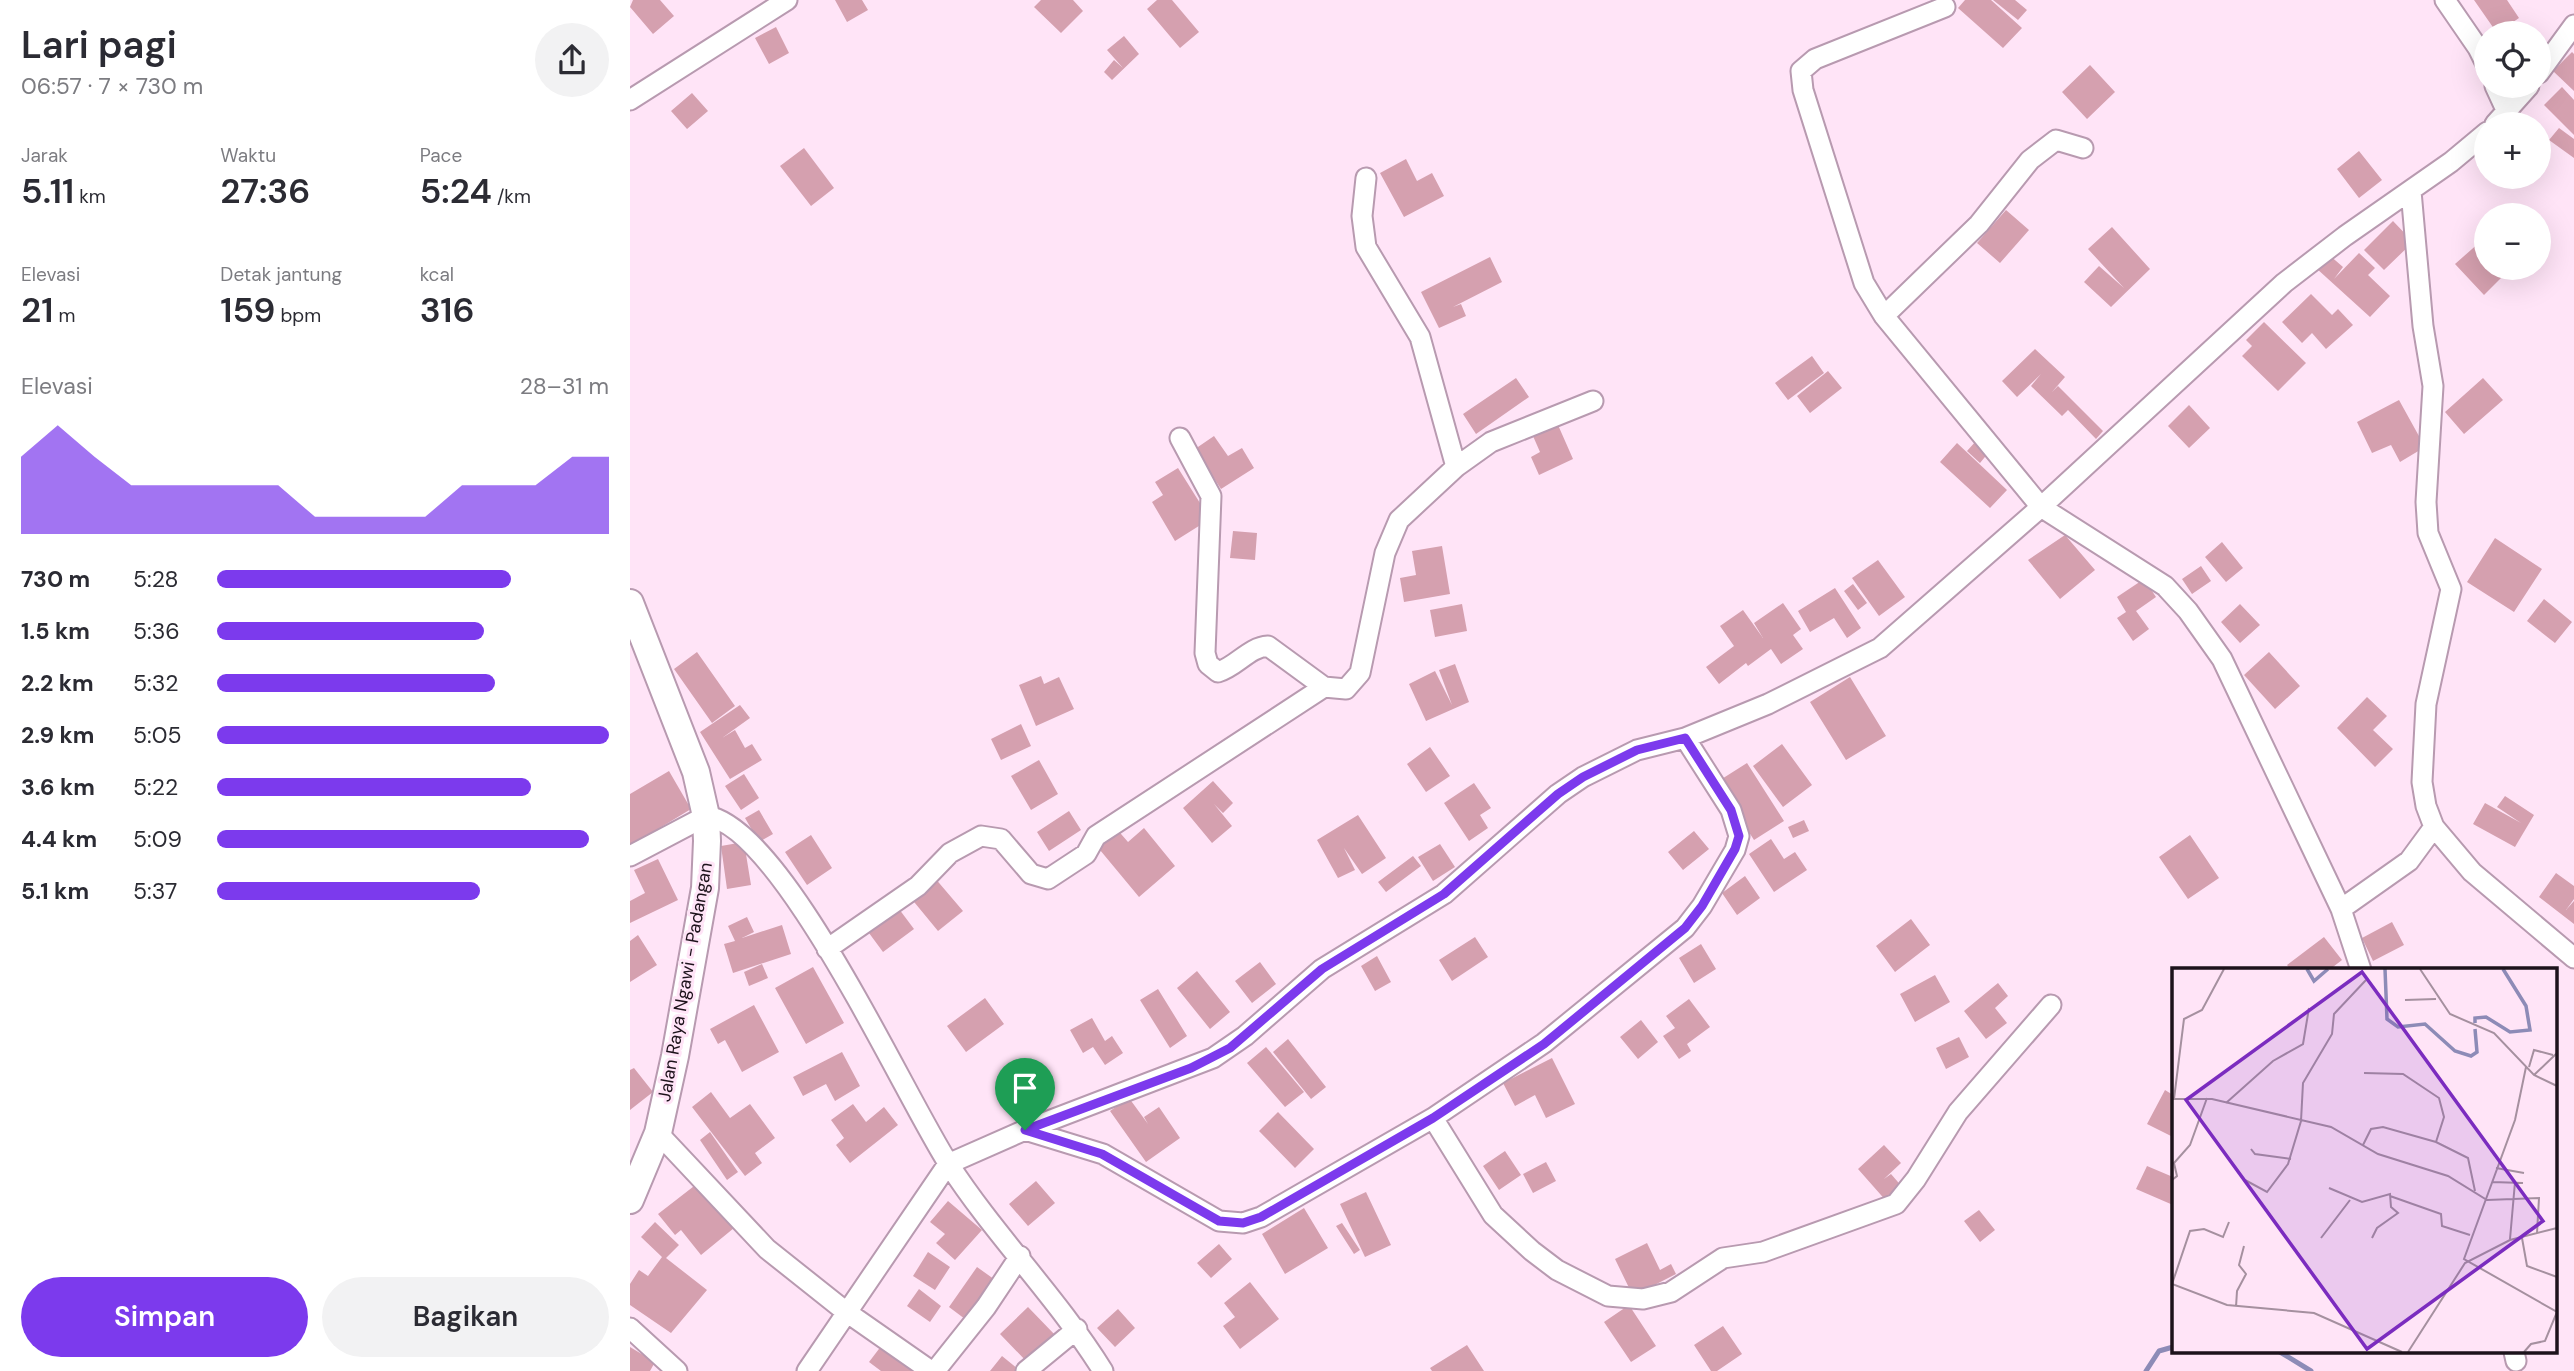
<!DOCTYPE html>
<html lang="id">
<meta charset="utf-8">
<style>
body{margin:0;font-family:"DM Sans",sans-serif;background:#f2f2f3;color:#2b2b33;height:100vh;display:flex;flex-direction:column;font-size:26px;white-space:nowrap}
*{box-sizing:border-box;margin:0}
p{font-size:23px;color:#7c7c81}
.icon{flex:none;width:38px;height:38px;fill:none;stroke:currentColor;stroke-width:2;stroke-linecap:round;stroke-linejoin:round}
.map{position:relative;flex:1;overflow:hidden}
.drawer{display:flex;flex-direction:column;background:#fff;width:630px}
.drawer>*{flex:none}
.buttons{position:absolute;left:1844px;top:21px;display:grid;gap:14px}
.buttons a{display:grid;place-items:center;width:77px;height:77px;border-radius:50%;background:#fff;box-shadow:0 7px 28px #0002;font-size:35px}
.pin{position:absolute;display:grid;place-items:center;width:60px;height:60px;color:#fff;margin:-72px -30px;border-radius:50% 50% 50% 0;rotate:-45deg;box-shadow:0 0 7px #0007}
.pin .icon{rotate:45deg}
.round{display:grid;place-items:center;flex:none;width:74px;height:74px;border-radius:37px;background:#f2f2f3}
.headline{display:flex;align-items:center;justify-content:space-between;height:119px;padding:0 21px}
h1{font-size:38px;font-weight:600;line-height:52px}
.metrics{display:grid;grid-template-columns:repeat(3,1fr);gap:10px;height:119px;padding:7px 21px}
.metrics div{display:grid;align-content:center}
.metrics b{font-size:35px;font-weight:600}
.metrics small{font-size:19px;font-weight:400}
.metrics p{font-size:19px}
.chart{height:196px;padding:14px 21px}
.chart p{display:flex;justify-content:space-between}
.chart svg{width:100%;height:126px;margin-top:7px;fill:#7c3aed;opacity:.7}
.button{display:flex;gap:14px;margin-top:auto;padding:14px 21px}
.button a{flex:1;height:80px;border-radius:42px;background:#7c3aed;color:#fff;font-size:28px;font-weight:600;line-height:80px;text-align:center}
.button a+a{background:#f2f2f3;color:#2b2b33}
ul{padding:0 21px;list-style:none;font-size:23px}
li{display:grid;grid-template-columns:112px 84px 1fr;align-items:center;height:52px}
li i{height:18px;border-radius:9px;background:#7c3aed}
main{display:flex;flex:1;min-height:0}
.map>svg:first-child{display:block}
</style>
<main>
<section class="drawer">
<div class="headline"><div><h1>Lari pagi</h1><p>06:57 · 7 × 730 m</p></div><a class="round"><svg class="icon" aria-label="share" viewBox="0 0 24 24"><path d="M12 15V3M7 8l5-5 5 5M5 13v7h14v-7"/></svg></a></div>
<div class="metrics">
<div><p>Jarak</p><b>5.11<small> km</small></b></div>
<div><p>Waktu</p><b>27:36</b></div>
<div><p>Pace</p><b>5:24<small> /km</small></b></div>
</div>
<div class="metrics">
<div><p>Elevasi</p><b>21<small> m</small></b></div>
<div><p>Detak jantung</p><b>159<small> bpm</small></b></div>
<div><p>kcal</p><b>316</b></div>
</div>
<div class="chart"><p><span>Elevasi</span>28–31 m</p>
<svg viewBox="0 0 160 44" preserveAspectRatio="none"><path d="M0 44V17L10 6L20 17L30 27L40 27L50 27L60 27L70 27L80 38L90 38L100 38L110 38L120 27L130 27L140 27L150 17L160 17V44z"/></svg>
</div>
<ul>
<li><b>730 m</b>5:28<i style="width:75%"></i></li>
<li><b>1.5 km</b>5:36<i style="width:68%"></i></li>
<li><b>2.2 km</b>5:32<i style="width:71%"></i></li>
<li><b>2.9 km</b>5:05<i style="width:100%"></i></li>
<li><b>3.6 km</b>5:22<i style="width:80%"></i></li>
<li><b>4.4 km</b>5:09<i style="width:95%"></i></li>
<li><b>5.1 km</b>5:37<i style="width:67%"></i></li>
</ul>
<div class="button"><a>Simpan</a><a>Bagikan</a></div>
</section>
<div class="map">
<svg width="1944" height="1371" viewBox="0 0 1944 1371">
<rect width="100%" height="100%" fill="#ffe4f7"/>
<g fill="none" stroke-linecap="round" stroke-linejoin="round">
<!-- stream -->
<path stroke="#8d8bb7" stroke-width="5" d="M1650 1352 1681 1371
M1516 1371 1529 1351 1543 1347"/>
</g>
<!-- building -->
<path fill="#d5a0af" d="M3 0H30L44 16 23 34 0 7Z
M205 0H232L238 10 217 22Z
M411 0H443L453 11 431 33 404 7Z
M527 0H542L569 32 550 48 517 9Z
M1335 0H1361L1392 28 1373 48 1328 8Z
M1363 0H1385L1397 10 1388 20Z
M1844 0H1877L1889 18 1867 33Z
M146 27 159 53 139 64 125 38Z
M494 36 509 54 482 80 474 72 484 60 493 68 477 50Z
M1942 52 1944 54V91L1923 71Z
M1460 65 1485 92 1457 119 1432 92Z
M1932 87 1944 100V135L1914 105Z
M62 93 78 111 57 129 41 111Z
M1929 128 1944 139V158L1919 140Z
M174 148 204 188 181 206 150 166Z
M1729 151 1752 180 1729 198 1707 169Z
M776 159 787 181 802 173 814 196 774 217 750 173Z
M1376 210 1399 230 1370 263 1347 243Z
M1763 221 1783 242 1754 270 1734 250Z
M1482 227 1520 269 1481 307 1454 282 1469 266 1494 288 1458 249Z
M1850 242 1857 249V268H1881L1854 295 1825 264Z
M1729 253 1745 268 1738 275 1760 296 1740 317 1686 268 1698 254 1713 267 1704 279Z
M860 257 872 282 823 307 831 304 836 316 809 328 791 292Z
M1681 294 1702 315 1708 309 1723 325 1696 349 1682 333 1672 343 1652 322Z
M1634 322 1676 363 1648 391 1612 356 1622 346 1616 340Z
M1405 349 1435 377 1422 392 1428 386 1473 431 1466 439 1438 410 1432 416 1401 386 1411 374 1387 397 1372 381Z
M1182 356 1194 373 1158 400 1145 383Z
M1198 371 1212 388 1180 413 1167 396Z
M886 378 899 397 846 434 833 414Z
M1853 378 1873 400 1834 434 1815 412Z
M1769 400 1795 447 1770 462 1761 445 1742 453 1727 422Z
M1559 405 1580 428 1559 448 1538 426Z
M928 425 943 459 909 475 901 457 910 452 903 436Z
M584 436 598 456 612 448 624 468 591 489 565 449Z
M1346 441 1359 452 1350 463 1337 451Z
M1327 443 1377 490 1360 508 1310 462Z
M548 468 580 519 545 541 522 502 533 495 525 482Z
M603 531 627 533 625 560 600 558Z
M1435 535 1465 570 1430 599 1398 560Z
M1865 538 1912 569 1884 612 1837 582Z
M1592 542 1613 568 1596 582 1575 557Z
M812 546 820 594 774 602 770 578 786 575 782 551Z
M1248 560 1275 597 1249 616 1222 578Z
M1571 566 1581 581 1562 594 1552 579Z
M1514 579 1526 597 1506 611 1519 629 1503 641 1487 618 1496 612 1487 597Z
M1223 584 1237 603 1228 610 1214 591Z
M1205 588 1231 628 1217 638 1204 618 1180 632 1168 611Z
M1914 599 1942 622 1925 643 1897 621Z
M1153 603 1171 629 1163 635 1173 649 1151 664 1141 649 1118 666 1116 663 1089 684 1076 667 1104 646 1090 626 1113 610 1133 638 1124 623Z
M832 604 837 631 805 637 800 610Z
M1610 604 1630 625 1610 643 1591 622Z
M67 652 105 706 82 723 44 669Z
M1639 652 1670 686 1645 709 1614 675Z
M825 664 839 702 796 721 779 684 805 671 822 705 809 670Z
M411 676 414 684 429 677 444 709 406 726 389 685Z
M1220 677 1256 736 1216 760 1180 702Z
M1737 697 1757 716 1743 730 1763 749 1745 767 1707 728Z
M110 705 120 718 92 738 105 730 115 748 122 744 132 760 100 779 70 732Z
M391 724 401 746 371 760 361 739Z
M1152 744 1182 785 1153 807 1123 766Z
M800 747 820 776 796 792 777 764Z
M409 760 428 794 401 810 381 776Z
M1117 763 1154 821 1124 840 1087 782Z
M39 771 61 809 0 846V794Z
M114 774 129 798 111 810 95 786Z
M583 781 603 803 593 813 584 804 602 826 582 843 553 808Z
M844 783 861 808 850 815 858 828 839 841 814 803Z
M1875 796 1904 815 1885 847 1843 824 1855 803 1891 823 1867 807Z
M129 810 143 834 129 842 115 818Z
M439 811 451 830 419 851 407 832Z
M728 815 756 858 732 874 714 848 725 870 708 878 687 840Z
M1174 820 1179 831 1163 838 1158 827Z
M485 827 498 842 514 828 545 866 509 897 465 844Z
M1064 831 1079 849 1053 870 1038 852Z
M181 835 202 868 177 885 155 852Z
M1560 835 1589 878 1558 899 1529 857Z
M1141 839 1154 859 1165 852 1177 870 1144 892 1119 854Z
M114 842 121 885 97 889 91 846Z
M810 844 825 867 803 881 788 857Z
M783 856 791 866 756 892 748 882Z
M28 859 48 900 0 923V901L15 893 4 870Z
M1926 873 1944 886V899L1936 910 1944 901V924L1909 897Z
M1115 876 1130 898 1107 915 1092 893Z
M304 877 333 911 308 931 280 897Z
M269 909 284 929 253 952 239 933Z
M117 917 124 932 112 938 152 925 161 954 103 973 94 944 105 941 98 926Z
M1281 919 1300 945 1265 972 1246 946Z
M1762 922 1774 945 1743 961 1732 938Z
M8 935 27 965 0 982V941Z
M845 937 858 957 822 981 809 960Z
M1694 937 1712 960 1699 970H1661L1657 965Z
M1071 944 1086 969 1064 983 1049 958Z
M747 956 761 982 745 991 731 966Z
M630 962 646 984 622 1003 605 981Z
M132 964 138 978 119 986 114 972Z
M183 967 214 1023 176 1044 145 988Z
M567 971 600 1012 580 1029 547 988Z
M1305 975 1320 1002 1285 1022 1270 994Z
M1368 983 1378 996 1365 1008 1377 1023 1356 1039 1334 1011Z
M528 989 557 1036 540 1048 510 1000Z
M355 998 374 1024 336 1052 317 1026Z
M1059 999 1080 1027 1057 1044 1061 1051 1049 1059 1033 1036 1045 1028 1036 1016Z
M124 1005 149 1052 112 1072 95 1040 88 1044 80 1029Z
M462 1018 475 1041 482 1036 493 1053 475 1065 463 1047 453 1053 440 1030Z
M1011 1020 1028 1042 1008 1059 990 1037Z
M1329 1037 1339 1057 1316 1069 1306 1048Z
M658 1039 696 1087 681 1099 643 1052Z
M636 1047 674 1092 655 1107 617 1063Z
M212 1052 230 1086 205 1101 196 1084 173 1096 163 1077Z
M922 1058 945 1104 916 1118 905 1095 885 1106 873 1083Z
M4 1068 23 1092 0 1110V1070Z
M1535 1090 1543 1095V1137L1517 1124Z
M81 1092 100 1118 120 1104 145 1138 125 1153 132 1163 115 1176 62 1107Z
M499 1098 518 1124 514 1117 529 1107 550 1138 516 1162 480 1111Z
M223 1104 236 1122 254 1107 268 1125 220 1163 206 1145 214 1138 201 1120Z
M648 1112 684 1149 665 1168 629 1131Z
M80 1132 108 1172 97 1180 70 1140Z
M1254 1145 1271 1163 1254 1179 1261 1174 1274 1189 1258 1203 1228 1169Z
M875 1151 891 1175 869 1190 853 1166Z
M916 1162 926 1181 903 1193 893 1174Z
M1517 1166 1543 1177V1205L1506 1189Z
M406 1181 425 1203 398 1226 379 1204Z
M68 1183 104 1228 71 1255 51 1230 45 1235 28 1214Z
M736 1192 761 1245 735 1257 710 1204Z
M318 1201 352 1230 325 1260 306 1243 315 1234 300 1222Z
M674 1208 698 1248 655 1274 632 1234Z
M1349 1210 1365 1230 1350 1242 1334 1221Z
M25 1222 49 1245 36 1258 77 1290 41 1333 0 1305V1284L9 1270 18 1276 32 1257 11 1237Z
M712 1223 730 1250 724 1254 706 1226Z
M1017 1243 1030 1270 1041 1264 1046 1274 1003 1296 985 1259Z
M589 1244 602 1259 581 1278 567 1263Z
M298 1252 320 1267 305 1290 283 1276Z
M347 1267 368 1282 339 1322 319 1307Z
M620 1282 649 1319 610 1349 593 1326 605 1317 594 1303Z
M289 1289 311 1306 300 1322 277 1306Z
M999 1305 1026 1346 1001 1362 974 1322Z
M398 1307 426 1336 398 1363 370 1334Z
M488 1309 505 1328 485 1347 467 1328Z
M1093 1326 1112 1354 1087 1371H1081L1064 1345Z
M255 1341 289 1371H251L239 1362Z
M837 1345 854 1371H802L800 1368Z
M0 1347 25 1362 20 1371H0Z
M372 1356 388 1369 387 1371H360Z"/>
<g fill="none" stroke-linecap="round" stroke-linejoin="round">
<defs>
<path id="minor" d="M1815 0 1848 48 1857 66
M1315 7 1185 59 1171 71 1173 90 1234 283 1254 316 1411 507 1535 586 1558 611 1592 659 1711 909 1731 970
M1909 73 1944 25
M1865 86 1877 112
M0 100 157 0
M1865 124 1899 86
M736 178 732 216 736 247 790 337 826 467
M1781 191 1793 326 1803 386 1796 502 1798 533 1821 589 1796 704 1792 782 1796 806 1804 827 1842 872 1944 958
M1254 316 1349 224 1400 160 1426 140 1453 148
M550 438 581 496 575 653 578 664 588 672C606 667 619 647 638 646L694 687 716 689 730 673 755 553 769 520 826 467 861 442 963 401
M0 856 76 816C152 825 274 1095 318 1163 365 1236 427 1297 473 1371
M1711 909 1779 861 1804 827
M197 949 288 886 320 853 351 836 371 839 401 874 418 879 456 854 466 836 694 687
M803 1118 863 1215 902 1251 927 1270 978 1296 1013 1299 1041 1292 1093 1258 1133 1252 1266 1204 1286 1179 1328 1112 1421 1005
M395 1130 473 1154 589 1221 613 1223 631 1217 803 1118 914 1043 1055 928 1072 906 1105 850 1109 836 1101 810 1055 738
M28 1133 137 1249 215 1311 301 1371
M0 1328 47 1371
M1884 1352 1886 1361
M177 1371 318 1164 395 1130 583 1058 615 1036 692 969 814 894 928 794 953 777 1007 750 1055 738 1138 704 1250 648 1411 507 1654 283 1715 236 1821 162 1857 132
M305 1371 356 1307 390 1256
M396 1371 447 1329"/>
<path id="highway" d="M0 603 66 772 76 816 77 841 75 888 45 1056 28 1133 0 1200"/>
</defs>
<!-- minor casing -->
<use href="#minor" stroke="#b89ab0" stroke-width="23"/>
<!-- highway casing -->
<use href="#highway" stroke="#b89ab0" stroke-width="30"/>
<!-- minor -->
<use href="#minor" stroke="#fff" stroke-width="19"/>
<!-- highway -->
<use href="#highway" stroke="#fff" stroke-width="26"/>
</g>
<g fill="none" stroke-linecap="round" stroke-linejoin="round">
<defs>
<path id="route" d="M1055 738 1101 810 1109 836 1105 849 1072 906 1055 928 914 1044 803 1118 631 1217 613 1223 589 1221 472 1154 395 1130 561 1068 600 1048 692 969 814 894 928 794 953 777 1007 750Z"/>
</defs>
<!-- route casing -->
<use href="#route" stroke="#fff" stroke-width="14"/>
<!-- route -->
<use href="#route" stroke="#7c3aed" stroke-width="9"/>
</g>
<g text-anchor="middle" stroke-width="6" stroke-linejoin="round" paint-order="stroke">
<!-- street labels -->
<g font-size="18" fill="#1d121b" stroke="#ffe4f7">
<text transform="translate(55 982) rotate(-80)" y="6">Jalan Raya Ngawi - Padangan</text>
</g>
</g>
<!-- overview -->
<g transform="translate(1542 968)">
<rect width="385" height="385" fill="#ffe4f7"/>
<path fill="none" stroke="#8d8bb7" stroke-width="3.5" d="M135 1 142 13 156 1M213 1 215 51 226 59 253 56 283 83 299 88 305 84 303 61M303 55V50L314 49 338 64 358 62 354 38 331 1"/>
<path fill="none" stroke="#a5909f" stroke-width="2" d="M248 1 278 46 322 65 362 107 385 118M233 32 264 31M357 99 362 82 381 87M192 105 231 106 267 130 272 149 264 174M362 107 385 85M0 131H40L159 159 206 186 276 208 315 232 367 230 365 265M2 131 12 51 30 42 52 1M54 135 101 93 131 76 137 40M191 177 199 161 211 159 264 174 296 190 303 223M79 181 83 186 119 191M324 200 352 205M0 212 5 208 2 195 18 177 35 130M73 212 95 224 116 196 129 153 131 115 160 66 162 46 194 12M320 214 351 215M157 220 190 234 218 226 219 239 226 245 205 260 200 270M218 228 269 246 270 258 298 267M57 254 51 269 32 261 18 263 0 316 55 337 142 345 230 384M149 270 178 232M350 270 355 298 385 309M338 271 343 214M64 339 65 323 74 306 67 297 72 278M236 384 293 295 338 272 385 260M352 384 359 376 373 373 385 344 292 291 343 152 354 99"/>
<path fill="#7b2cbf" fill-opacity="0.15" stroke="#7b2cbf" stroke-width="3.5" d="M190 4 371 253 195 381 14 132Z"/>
<rect width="385" height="385" fill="none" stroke="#1d121b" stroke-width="3.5"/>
</g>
</svg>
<div class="buttons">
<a><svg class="icon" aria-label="locate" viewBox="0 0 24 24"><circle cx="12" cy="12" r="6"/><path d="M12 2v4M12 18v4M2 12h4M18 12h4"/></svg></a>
<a>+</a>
<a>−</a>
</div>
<div class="pin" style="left:395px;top:1130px;background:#1e9e55"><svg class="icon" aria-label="arrive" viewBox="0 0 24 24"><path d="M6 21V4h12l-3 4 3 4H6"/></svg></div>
</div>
</main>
